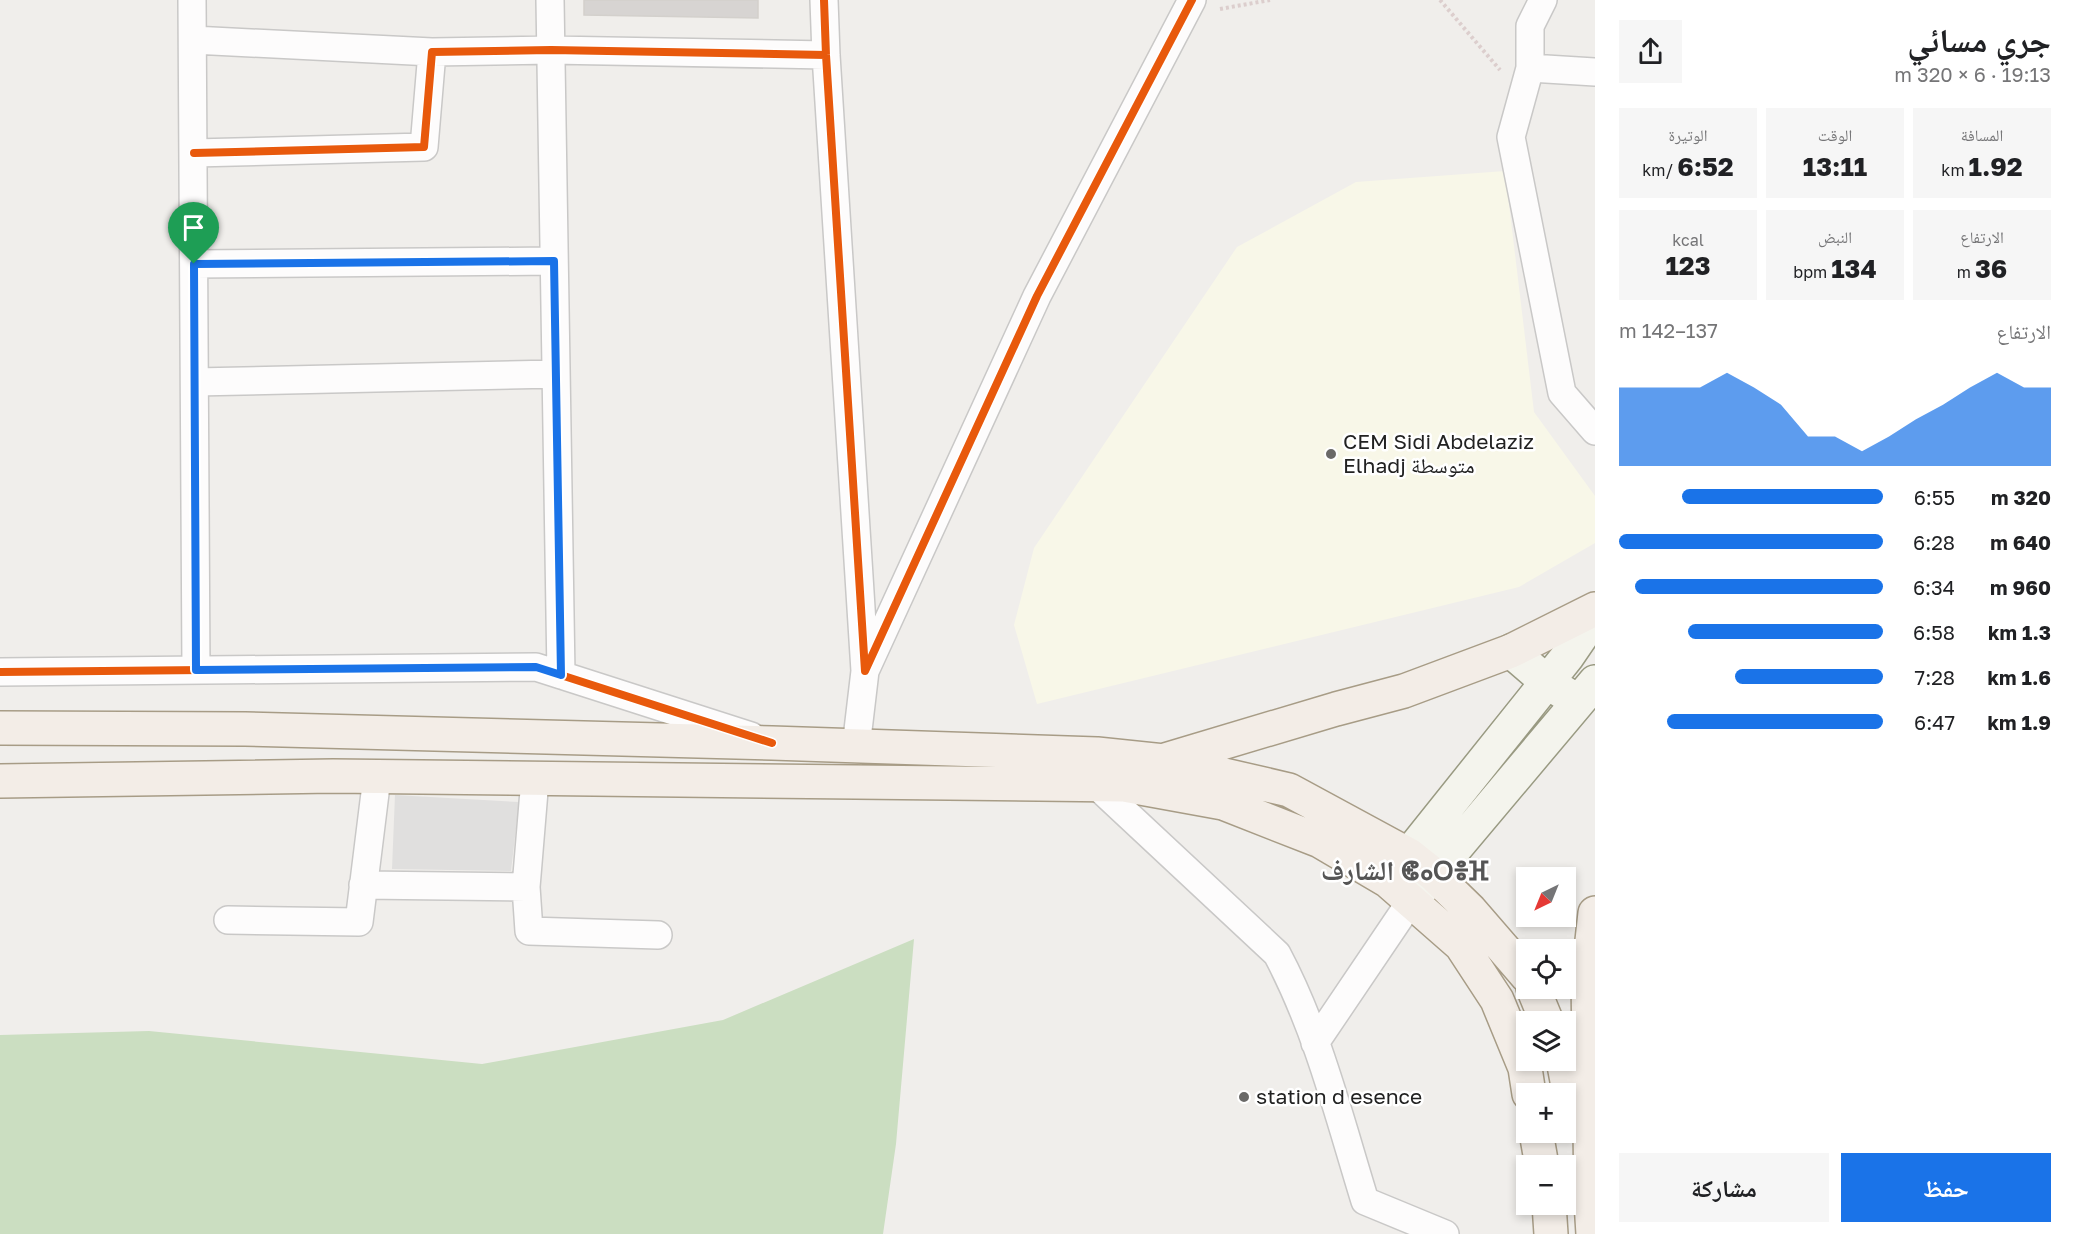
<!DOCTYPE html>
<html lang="ar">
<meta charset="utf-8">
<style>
body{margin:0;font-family:"Golos Text","Noto Naskh Arabic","Noto Sans Tifinagh",sans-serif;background:#f6f6f6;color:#202124;direction:rtl;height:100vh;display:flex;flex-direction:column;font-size:22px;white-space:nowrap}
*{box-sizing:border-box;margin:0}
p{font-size:20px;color:#757577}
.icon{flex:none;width:33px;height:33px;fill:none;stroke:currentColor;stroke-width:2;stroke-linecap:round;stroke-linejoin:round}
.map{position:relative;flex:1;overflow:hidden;direction:ltr}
.panel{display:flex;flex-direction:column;background:#fff;width:480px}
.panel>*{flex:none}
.needle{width:39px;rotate:223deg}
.controls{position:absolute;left:1516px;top:867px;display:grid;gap:12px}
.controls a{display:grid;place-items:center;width:60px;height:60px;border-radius:0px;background:#fff;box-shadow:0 3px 9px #0003;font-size:30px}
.pin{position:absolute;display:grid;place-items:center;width:51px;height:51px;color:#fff;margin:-62px -26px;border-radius:50% 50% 50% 0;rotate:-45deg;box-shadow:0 0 6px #0007}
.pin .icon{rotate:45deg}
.round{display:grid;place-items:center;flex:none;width:63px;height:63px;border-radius:0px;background:#f6f6f6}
.overview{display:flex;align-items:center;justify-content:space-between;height:102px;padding:0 24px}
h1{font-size:33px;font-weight:700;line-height:45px}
.metrics{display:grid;grid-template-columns:repeat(3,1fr);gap:9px;height:102px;padding:6px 24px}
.metrics div{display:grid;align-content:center;border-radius:0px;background:#f6f6f6;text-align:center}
.metrics b{font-size:26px;font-weight:700}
.metrics small{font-size:16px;font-weight:400}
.metrics p{font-size:16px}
.chart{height:168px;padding:12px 24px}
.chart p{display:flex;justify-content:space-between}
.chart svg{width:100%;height:108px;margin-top:6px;fill:#1a73e8;opacity:.7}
.primary-button{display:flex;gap:12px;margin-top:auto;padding:12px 24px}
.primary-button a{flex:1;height:69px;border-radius:0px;background:#1a73e8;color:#fff;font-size:24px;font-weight:700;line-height:69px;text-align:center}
.primary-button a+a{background:#f6f6f6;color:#202124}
ul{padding:0 24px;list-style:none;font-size:20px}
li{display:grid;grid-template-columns:96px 72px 1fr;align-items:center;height:45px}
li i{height:15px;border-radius:8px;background:#1a73e8}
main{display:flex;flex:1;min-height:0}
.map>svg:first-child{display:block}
</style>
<main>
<section class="panel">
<div class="overview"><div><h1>جري مسائي</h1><p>19:13 · 6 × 320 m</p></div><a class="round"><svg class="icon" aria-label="share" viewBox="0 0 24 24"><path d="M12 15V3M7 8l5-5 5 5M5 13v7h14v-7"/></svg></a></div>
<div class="metrics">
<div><p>المسافة</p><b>1.92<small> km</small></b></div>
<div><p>الوقت</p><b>13:11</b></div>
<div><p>الوتيرة</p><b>6:52<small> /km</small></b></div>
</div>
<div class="metrics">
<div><p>الارتفاع</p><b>36<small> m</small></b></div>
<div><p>النبض</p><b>134<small> bpm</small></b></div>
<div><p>kcal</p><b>123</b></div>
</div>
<div class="chart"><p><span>الارتفاع</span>137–142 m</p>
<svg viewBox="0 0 160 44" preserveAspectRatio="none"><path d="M0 44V12L10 12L20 12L30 12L40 6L50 12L60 19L70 32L80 32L90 38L100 32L110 25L120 19L130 12L140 6L150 12L160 12V44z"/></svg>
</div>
<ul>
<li><b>320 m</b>6:55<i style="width:76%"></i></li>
<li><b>640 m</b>6:28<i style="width:100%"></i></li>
<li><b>960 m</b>6:34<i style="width:94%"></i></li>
<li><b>1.3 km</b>6:58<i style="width:74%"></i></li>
<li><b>1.6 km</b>7:28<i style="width:56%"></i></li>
<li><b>1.9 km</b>6:47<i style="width:82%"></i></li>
</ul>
<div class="primary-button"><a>حفظ</a><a>مشاركة</a></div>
</section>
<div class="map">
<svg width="1595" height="1234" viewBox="0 0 1595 1234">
<rect width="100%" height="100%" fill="#f0eeeb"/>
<!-- education -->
<path fill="#f8f7e8" d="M1505 171 1534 412 1595 496V543L1519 587 1037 704 1014 625 1034 548 1237 247 1356 182Z"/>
<!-- forest -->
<path fill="#cbdec1" d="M914 939 896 1144 883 1234H0V1035L149 1031 482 1064 723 1020Z"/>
<!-- parking -->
<path fill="#e0dfde" d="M395 795 519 802 511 871 392 869Z"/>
<!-- building -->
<path fill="#d7d4d2" stroke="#d3d0cc" stroke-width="1.5" d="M584 0H758V18L584 15Z"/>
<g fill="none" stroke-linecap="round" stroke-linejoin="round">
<defs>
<path id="street" d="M192 0 196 670
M550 0 561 675
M824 0 826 55 865 671 1037 296 1192 0
M1543 0 1530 26V68L1595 72
M193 40 432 52
M1530 68 1511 137 1562 393 1595 431
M194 153 424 147 432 52 551 50 826 55
M194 264 554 261
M195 382 556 374
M0 672 536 667 751 736
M856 747 865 671
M1096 785 1277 954C1318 1031 1339 1117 1365 1201L1445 1234
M363 885 526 887 529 931 658 935
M526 887 535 779
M228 920 359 922 377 777
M1315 1043 1411 901"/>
<path id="secondary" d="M1511 651 1547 682 1566 694
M1391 877 1567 657 1595 616
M1411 901 1595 682"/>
<path id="primary" d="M0 728 245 729 772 743 1097 754 1164 761 1289 790 1409 855 1433 874 1470 910 1527 976
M1165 760 1336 709 1404 691 1511 651 1595 609
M0 781 333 776 1124 785 1223 803 1320 841 1388 881 1461 945 1497 1000 1525 1068 1529 1094
M1533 988 1547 1022
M1563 1060 1575 1123
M1536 1132 1542 1166
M1587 1179 1591 1202 1593 1234
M1591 1202 1588 977 1595 913
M1549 1204 1551 1234"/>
</defs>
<!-- street casing -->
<use href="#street" stroke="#c9c8c7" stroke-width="30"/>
<!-- secondary casing -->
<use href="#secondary" stroke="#999a82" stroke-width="36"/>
<!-- primary casing -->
<use href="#primary" stroke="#a79c86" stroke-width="36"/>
<!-- path -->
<path stroke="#dccecd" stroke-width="4" stroke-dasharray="3 3" stroke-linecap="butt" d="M1440 0 1500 70
M1220 9 1270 0"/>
<!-- street -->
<use href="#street" stroke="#fdfcfc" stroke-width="27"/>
<!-- secondary -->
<use href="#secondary" stroke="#f4f4ed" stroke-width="33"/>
<!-- primary -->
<use href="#primary" stroke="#f3ede7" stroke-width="33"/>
<defs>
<path id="cycleway" d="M824 0 826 55 865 671 1037 296 1192 0
M194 153 424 147 432 52 551 50 826 55
M0 672 536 667 772 743"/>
</defs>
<!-- cycleway casing -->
<use href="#cycleway" stroke="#fff" stroke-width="11"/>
<!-- cycleway -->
<use href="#cycleway" stroke="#e8590c" stroke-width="8"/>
</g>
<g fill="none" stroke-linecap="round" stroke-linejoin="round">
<defs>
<path id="route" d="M554 261 561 675 536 667 196 670 194 264Z"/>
</defs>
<!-- route casing -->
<use href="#route" stroke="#fff" stroke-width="12"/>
<!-- route -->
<use href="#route" stroke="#1a73e8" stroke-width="8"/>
</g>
<!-- markers -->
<g fill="#6a6968" stroke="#fff" stroke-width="2">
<circle cx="1331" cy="454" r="6"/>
<circle cx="1244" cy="1097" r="6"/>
</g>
<g text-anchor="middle" stroke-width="5" stroke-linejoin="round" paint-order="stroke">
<!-- poi labels -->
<g font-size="21" fill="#222" stroke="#fff" text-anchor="start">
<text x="1343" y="449">CEM Sidi Abdelaziz<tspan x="1343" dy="24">Elhadj متوسطة</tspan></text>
<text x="1256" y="1104">station d esence</text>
</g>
<!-- district labels -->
<g font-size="27" font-weight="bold" fill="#555" stroke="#fff">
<text x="1405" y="880">الشارف ⵞⴰⵔⴻⴼ</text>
</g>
</g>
</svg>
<div class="controls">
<a><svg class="needle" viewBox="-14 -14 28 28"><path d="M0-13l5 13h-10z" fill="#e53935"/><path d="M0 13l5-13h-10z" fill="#757577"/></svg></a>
<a><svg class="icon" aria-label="locate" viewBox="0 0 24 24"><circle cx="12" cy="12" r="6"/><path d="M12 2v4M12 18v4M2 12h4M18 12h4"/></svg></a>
<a><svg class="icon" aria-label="layers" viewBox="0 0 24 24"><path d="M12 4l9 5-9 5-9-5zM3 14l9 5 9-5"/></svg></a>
<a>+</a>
<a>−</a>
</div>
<div class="pin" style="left:194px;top:264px;background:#1e9e55"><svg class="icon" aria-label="arrive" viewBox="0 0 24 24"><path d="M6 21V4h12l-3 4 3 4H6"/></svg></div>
</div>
</main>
